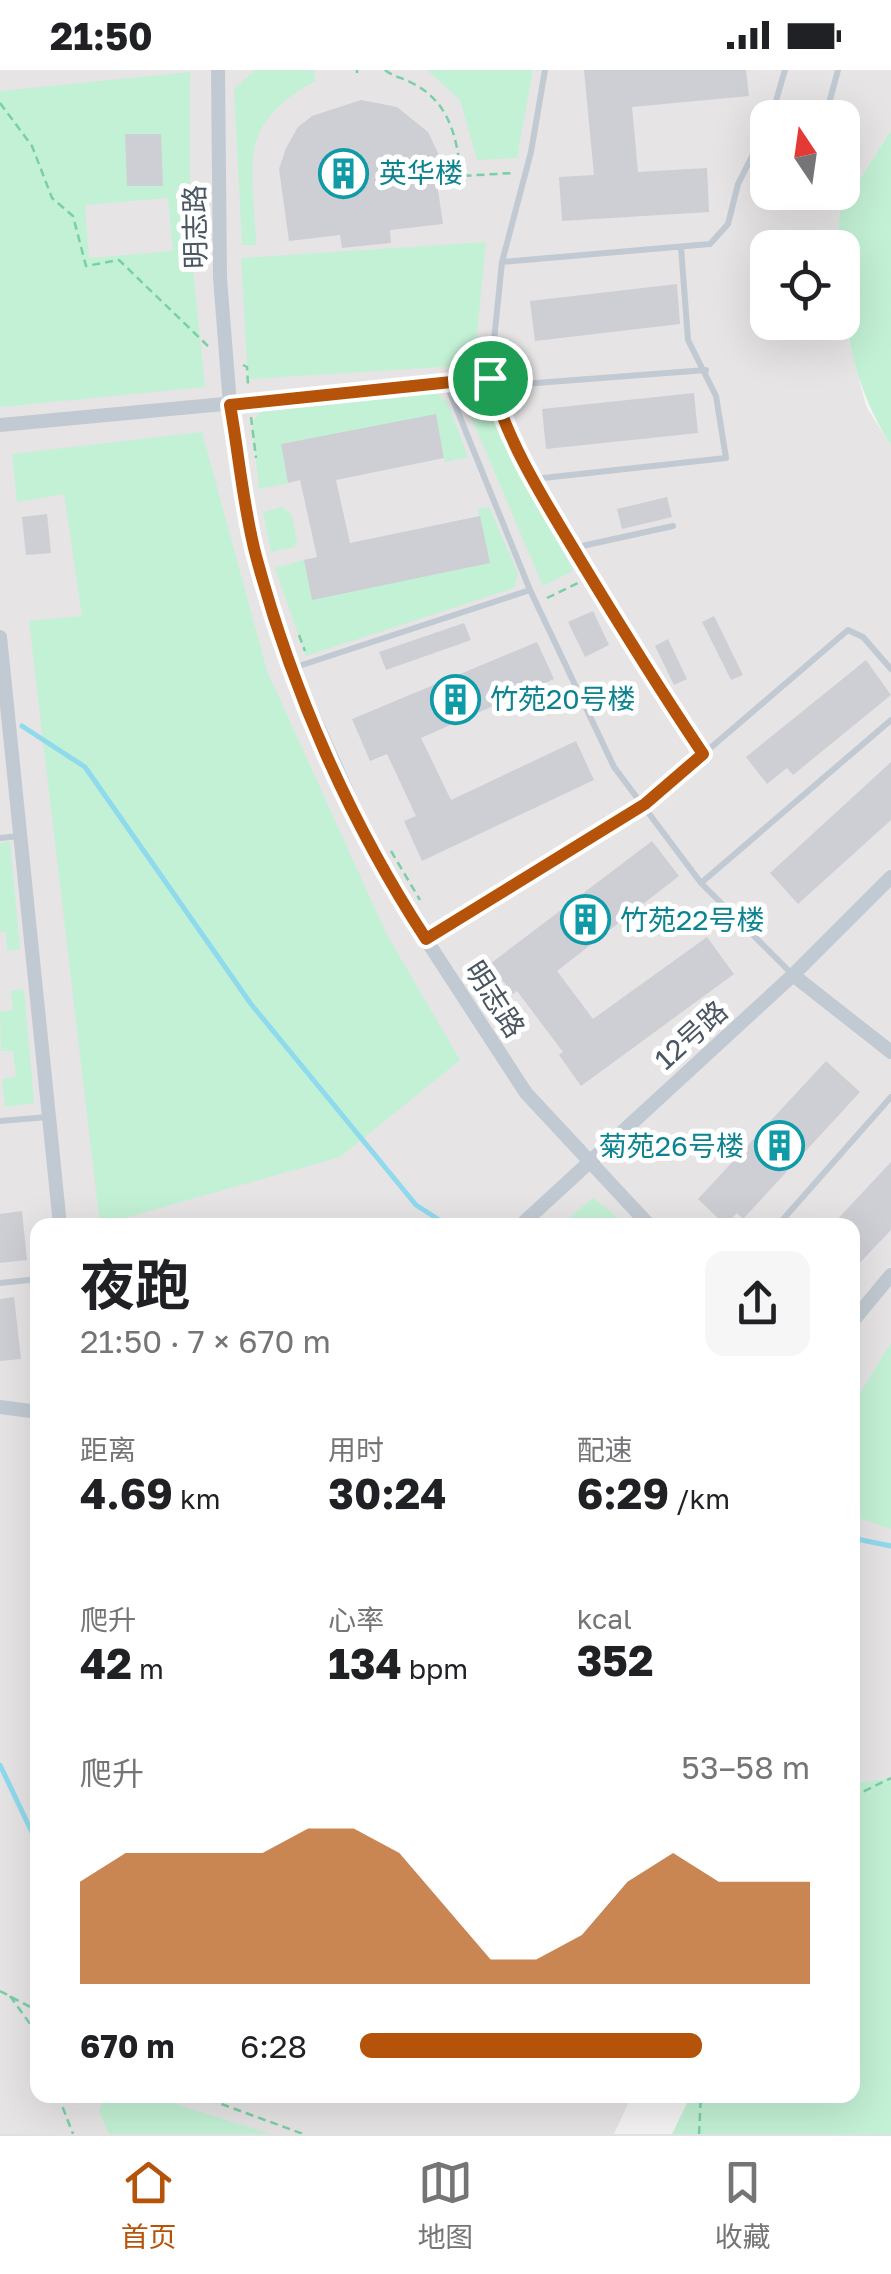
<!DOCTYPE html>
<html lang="zh">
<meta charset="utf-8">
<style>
body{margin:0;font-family:"Golos Text","Noto Sans SC",sans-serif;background:#f6f6f6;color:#202124;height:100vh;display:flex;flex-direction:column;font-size:38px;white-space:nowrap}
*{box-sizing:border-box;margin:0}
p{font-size:32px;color:#757577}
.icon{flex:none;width:55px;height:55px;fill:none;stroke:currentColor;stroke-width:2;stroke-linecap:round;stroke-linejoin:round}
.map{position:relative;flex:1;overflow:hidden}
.side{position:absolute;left:30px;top:1148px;width:830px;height:885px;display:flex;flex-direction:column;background:#fff;border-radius:20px;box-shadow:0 10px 40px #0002}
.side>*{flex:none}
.needle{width:65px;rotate:347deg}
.controls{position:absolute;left:750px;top:30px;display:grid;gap:20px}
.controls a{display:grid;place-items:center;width:110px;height:110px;border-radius:20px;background:#fff;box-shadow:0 10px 40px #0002;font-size:50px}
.pin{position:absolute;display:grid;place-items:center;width:85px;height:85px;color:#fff;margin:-42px;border:5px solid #fff;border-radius:50%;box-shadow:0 2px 10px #0007}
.round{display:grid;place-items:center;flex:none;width:105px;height:105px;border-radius:20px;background:#f6f6f6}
.head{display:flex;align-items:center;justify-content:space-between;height:170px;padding:0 50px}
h1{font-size:55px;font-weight:700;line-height:75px}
.figures{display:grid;grid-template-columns:repeat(3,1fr);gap:15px;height:170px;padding:10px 50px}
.figures div{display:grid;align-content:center}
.figures b{font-size:42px;font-weight:700}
.figures small{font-size:28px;font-weight:400}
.figures p{font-size:28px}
.chart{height:280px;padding:20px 50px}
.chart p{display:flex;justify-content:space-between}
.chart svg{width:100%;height:180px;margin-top:10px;fill:#b45309;opacity:.7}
ul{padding:0 50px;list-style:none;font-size:32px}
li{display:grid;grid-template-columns:160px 120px 1fr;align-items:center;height:75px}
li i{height:25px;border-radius:12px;background:#b45309}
.status{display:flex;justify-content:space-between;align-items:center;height:70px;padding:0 50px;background:#fff;direction:ltr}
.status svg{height:28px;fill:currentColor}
.tab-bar{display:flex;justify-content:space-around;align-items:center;height:140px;border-top:2px solid #e0e0e0;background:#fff;font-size:28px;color:#757577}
.tab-bar a{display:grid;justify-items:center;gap:5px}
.tab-bar .active{color:#b45309}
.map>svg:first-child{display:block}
</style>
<div class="status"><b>21:50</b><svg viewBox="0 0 49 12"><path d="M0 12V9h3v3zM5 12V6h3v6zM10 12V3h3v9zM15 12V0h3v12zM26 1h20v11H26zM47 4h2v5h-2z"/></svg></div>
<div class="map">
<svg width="891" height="2064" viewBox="0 0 891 2064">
<rect width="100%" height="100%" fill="#f5f3f3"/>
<!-- education -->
<path fill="#e6e4e5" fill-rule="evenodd" d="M0 0H891V60L840 139 837 177 768 178V252H842L843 248 866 336 891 376V1708L853 1713 852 1155H38V2025H632L614 2064H0ZM768 48H842V122H768Z"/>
<!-- green -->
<path fill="#c3f1d5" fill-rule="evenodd" d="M255 0H314L315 11C234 57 254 93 256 175H242L234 19Z
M427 0H533L517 88 477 90 460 30Z
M190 2V169L205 317 0 337V21ZM168 128 173 181 89 188 85 135Z
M891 60V376C851 310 842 254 842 178L837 177 840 140Z
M486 172 474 295 248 309 241 188Z
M438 323 448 334 468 387 445 392 436 345 281 374 288 413 259 419 252 352 261 342Z
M483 324 573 501 543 516 462 326Z
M202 362 267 601 386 863 460 990 340 1087 100 1155 29 551 82 546 64 424 17 432 12 384Z
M282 437 292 445 297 472 294 477 271 482 263 442Z
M489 437 518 503 514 518 306 586 275 498 304 490 312 529 489 493 478 439Z
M10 772 20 879 7 881 6 862H0V773Z
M24 919 34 1033 5 1037 2 1009 16 1007 13 981H1L0 942 13 940 11 921Z
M593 1128 627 1155H561Z
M891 1273V1459L853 1446V1334Z
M891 1708V2064H672L691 2025H852L853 1713Z
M104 2025H147L271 2064H109L99 2042Z"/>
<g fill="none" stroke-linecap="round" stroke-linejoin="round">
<!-- stream -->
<path stroke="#90daee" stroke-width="5" d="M22 656 85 697 251 934 416 1135 447 1155
M852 1468 891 1476
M0 1695 38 1775"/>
</g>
<!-- building -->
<path fill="#cdcfd5" d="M584 0H746L749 26 632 37 638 102 707 98 709 142 562 151 559 107 594 105Z
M361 30 397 37 428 62 438 83 440 98 435 99 443 154 390 160 391 173 342 178 340 165 289 171 279 99 286 78 298 57 312 46Z
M125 64H161L163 116H127Z
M677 214 680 254 535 271 530 231Z
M694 323 698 363 546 379 542 339Z
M436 344 444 388 336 410 350 473 480 446 490 493 312 530 304 490 317 487 300 410 288 413 281 374Z
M667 427 672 447 622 459 617 439Z
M47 444 51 483 26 485 22 447Z
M593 541 609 575 585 587 568 552Z
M714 546 743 605 731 610 702 552Z
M464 553 471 570 386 600 379 582Z
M668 569 687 609 674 615 655 576Z
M537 572 554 609 421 668 451 730 576 671 594 710 422 791 404 751 416 746 387 684 370 691 352 649Z
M866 590 891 625 793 705 787 698 767 714 746 687Z
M891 692V750L798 834 770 803Z
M652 771 679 806 557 901 593 949 707 867 734 904 581 1016 559 985 563 982 517 921 513 924 490 894Z
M826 991 860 1022 743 1149 737 1143 725 1155 698 1129Z
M891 1092V1160L852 1201V1155H832Z
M22 1141 27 1190 0 1193V1144Z
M14 1227 21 1289 0 1291V1229Z"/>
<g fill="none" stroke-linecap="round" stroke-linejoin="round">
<!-- path -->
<path stroke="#7ad0a6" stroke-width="2.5" stroke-dasharray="8 5" stroke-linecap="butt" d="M357 0V3
M385 0C392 6 403 8 412 13 450 32 457 68 461 106L513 103
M0 33 32 76 52 128 73 146 86 196 119 190 210 278
M243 295 247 297 248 314
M251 347 256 388
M547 528 580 512
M299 565 305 581
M391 781 420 830
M852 1727 891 1708
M0 1921 38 1941
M10 1926 38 1965
M58 2025 73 2064
M197 2025 303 2064
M699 2064 701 2025"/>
<!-- lane -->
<path stroke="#c1cad2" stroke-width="6" d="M545 0 531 82 502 192 490 309 499 343 550 439 683 655
M771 48 785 0
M825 48 838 0
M502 192 710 174 728 154 738 114 768 55
M492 308 512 306 523 314 706 300
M447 315 530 520 614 697 701 813 793 905
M534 409 726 388 716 326 688 270 681 177
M573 478 673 456
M293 598 530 520
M0 768 19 766
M701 813 891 650
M427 869 645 734 848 560 863 567 891 599
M0 1051 48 1047
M778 1155 891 1027
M0 1213 38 1209"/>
<!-- street -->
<path stroke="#c1cad2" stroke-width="14" d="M218 0 220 208 230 335 256 484 292 598 384 805 526 1023 649 1155
M0 355 490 309
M0 567 60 1155
M793 905 891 982
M521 1155 793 905 891 807
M852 1252 891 1205
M0 1337 38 1342"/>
</g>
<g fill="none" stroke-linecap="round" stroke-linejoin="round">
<defs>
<path id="route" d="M490 308C507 373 545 431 579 488 619 554 660 620 703 684L645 734 426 869C350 753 292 620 256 486 243 437 239 385 230 335Z"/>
</defs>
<!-- route casing -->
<use href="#route" stroke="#fff" stroke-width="20"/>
<!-- route -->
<use href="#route" stroke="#b45309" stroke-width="12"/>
</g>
<!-- icons -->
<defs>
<symbol id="building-ring" viewBox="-11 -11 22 22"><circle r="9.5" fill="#fff" stroke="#0f9aa8" stroke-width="1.5"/><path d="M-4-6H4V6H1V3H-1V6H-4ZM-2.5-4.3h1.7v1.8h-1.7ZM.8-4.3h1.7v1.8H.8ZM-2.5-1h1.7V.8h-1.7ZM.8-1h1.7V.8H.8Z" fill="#0f9aa8"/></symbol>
</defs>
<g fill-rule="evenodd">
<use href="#building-ring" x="316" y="76" width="55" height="55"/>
<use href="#building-ring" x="428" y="602" width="55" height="55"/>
<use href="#building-ring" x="558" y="822" width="55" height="55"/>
<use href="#building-ring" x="752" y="1048" width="55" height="55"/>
</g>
<g text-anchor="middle" stroke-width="10" stroke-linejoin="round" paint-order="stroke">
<!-- culture labels -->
<g font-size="28" fill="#0d838f" stroke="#fff" text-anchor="start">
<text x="379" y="113">英华楼</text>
<text x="490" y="639">竹苑20号楼</text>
<text x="620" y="860">竹苑22号楼</text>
<text x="744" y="1086" text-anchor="end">菊苑26号楼</text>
</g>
<!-- street labels -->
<g font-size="28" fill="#4a5661" stroke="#fff">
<text transform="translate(195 157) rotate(-91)" y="10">明志路</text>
<text transform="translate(495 929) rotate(57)" y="10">明志路</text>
<text transform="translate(691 965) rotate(-42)" y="10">12号路</text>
</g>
</g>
</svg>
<div class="controls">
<a><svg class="needle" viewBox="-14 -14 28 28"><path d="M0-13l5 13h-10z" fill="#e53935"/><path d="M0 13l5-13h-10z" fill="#757577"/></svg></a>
<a><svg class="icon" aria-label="locate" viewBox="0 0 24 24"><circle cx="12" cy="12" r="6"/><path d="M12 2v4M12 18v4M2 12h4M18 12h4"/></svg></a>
</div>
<div class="pin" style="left:490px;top:308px;background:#1e9e55"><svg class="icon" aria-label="arrive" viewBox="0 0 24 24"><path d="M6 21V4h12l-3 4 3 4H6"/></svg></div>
<section class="side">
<div class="head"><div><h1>夜跑</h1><p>21:50 · 7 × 670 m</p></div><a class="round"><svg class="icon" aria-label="share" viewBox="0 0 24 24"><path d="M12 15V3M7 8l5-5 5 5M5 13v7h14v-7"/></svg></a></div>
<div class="figures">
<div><p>距离</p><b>4.69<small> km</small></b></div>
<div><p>用时</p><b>30:24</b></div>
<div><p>配速</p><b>6:29<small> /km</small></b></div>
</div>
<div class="figures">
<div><p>爬升</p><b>42<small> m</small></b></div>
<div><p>心率</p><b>134<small> bpm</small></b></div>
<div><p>kcal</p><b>352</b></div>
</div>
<div class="chart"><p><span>爬升</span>53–58 m</p>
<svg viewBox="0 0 160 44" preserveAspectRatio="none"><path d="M0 44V19L10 12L20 12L30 12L40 12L50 6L60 6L70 12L80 25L90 38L100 38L110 32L120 19L130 12L140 19L150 19L160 19V44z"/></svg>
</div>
<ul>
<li><b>670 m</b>6:28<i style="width:76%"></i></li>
</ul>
</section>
</div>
<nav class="tab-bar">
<a class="active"><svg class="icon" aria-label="home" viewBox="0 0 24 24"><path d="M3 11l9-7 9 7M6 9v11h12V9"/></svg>首页</a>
<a><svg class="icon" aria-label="map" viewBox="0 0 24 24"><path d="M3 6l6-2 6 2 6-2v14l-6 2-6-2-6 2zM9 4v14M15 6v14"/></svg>地图</a>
<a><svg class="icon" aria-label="saved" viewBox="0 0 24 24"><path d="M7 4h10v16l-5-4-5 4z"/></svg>收藏</a>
</nav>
